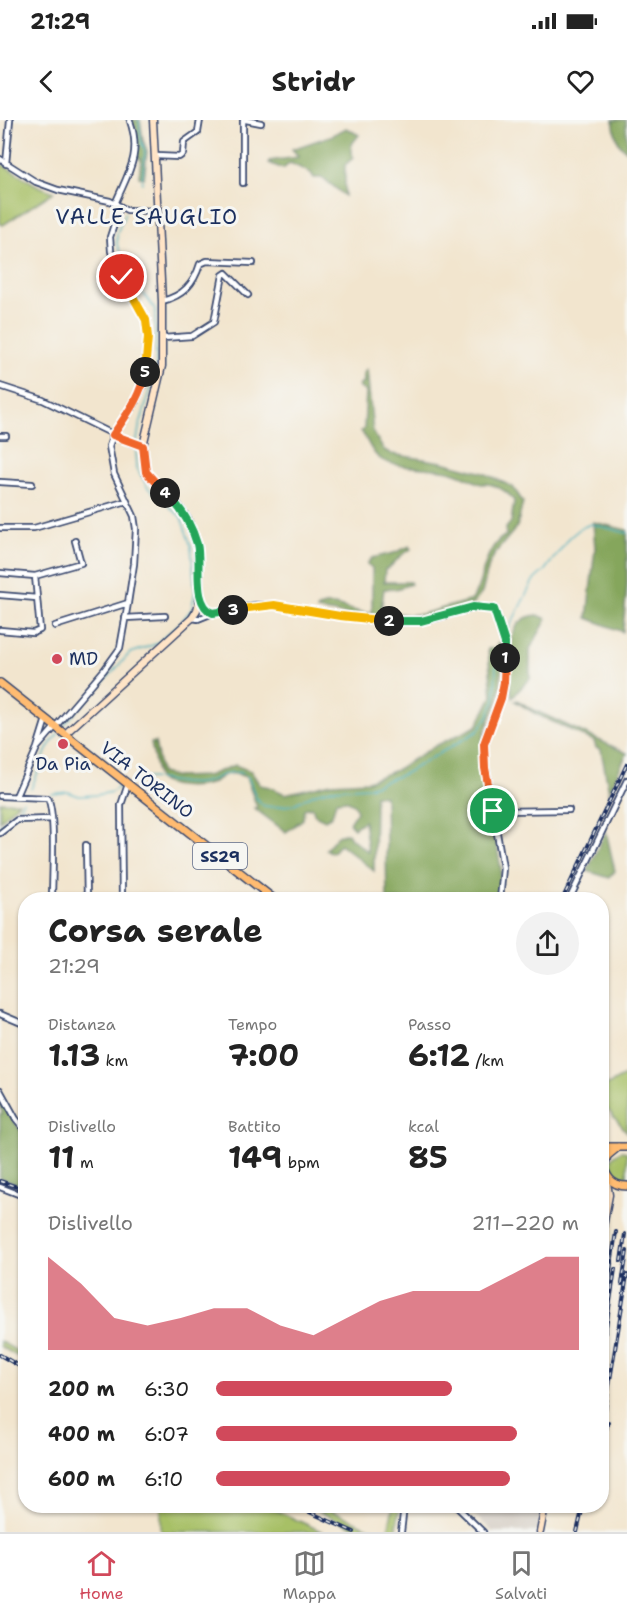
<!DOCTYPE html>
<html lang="it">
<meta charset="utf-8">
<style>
body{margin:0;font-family:"Shantell Sans",sans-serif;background:#f2f2f2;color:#222;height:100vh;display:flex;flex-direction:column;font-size:22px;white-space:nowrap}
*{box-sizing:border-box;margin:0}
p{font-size:20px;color:#767676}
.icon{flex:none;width:33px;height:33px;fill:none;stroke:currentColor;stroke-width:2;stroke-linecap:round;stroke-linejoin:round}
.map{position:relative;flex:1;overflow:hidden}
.panel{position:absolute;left:18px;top:772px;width:591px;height:621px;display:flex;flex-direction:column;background:#fff;border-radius:24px;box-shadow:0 2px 4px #0004}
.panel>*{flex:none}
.pin{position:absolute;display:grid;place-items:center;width:51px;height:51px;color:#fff;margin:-26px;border:3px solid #fff;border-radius:50%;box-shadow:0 2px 6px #0007}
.km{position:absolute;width:30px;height:30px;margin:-15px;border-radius:50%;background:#222;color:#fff;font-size:16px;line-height:30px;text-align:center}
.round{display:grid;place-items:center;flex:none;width:63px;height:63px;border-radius:32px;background:#f2f2f2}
.overview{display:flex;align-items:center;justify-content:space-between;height:102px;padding:0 30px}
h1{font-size:33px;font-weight:700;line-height:45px}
.figures{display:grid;grid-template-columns:repeat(3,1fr);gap:9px;height:102px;padding:6px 30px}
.figures div{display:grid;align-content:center}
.figures b{font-size:30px;font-weight:700}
.figures small{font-size:16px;font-weight:400}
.figures p{font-size:16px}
.chart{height:168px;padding:12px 30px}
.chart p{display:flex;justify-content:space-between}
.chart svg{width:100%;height:108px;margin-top:6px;fill:#d1495b;opacity:.7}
ul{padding:0 30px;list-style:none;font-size:20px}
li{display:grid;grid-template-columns:96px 72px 1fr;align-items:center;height:45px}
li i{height:15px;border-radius:8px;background:#d1495b}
.status{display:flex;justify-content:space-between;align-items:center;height:42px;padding:0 30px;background:#fff;direction:ltr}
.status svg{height:16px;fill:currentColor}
header{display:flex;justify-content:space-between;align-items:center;height:78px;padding:0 30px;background:#fff;font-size:27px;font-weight:700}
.dock{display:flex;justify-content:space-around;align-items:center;height:84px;border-top:2px solid #e0e0e0;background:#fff;font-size:16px;color:#767676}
.dock a{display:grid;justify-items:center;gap:3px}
.dock .selected{color:#d1495b}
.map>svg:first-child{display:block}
</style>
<div class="status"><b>21:29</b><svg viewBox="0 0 49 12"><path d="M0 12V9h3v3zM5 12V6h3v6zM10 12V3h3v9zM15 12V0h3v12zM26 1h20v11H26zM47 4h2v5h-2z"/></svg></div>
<header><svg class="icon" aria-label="back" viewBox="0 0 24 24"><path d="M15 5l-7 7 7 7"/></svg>Stridr<svg class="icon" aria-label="heart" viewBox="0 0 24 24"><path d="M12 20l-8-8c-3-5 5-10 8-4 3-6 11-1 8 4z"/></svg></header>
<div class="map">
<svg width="627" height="1412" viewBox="0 0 627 1412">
<rect width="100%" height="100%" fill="#f6f6f2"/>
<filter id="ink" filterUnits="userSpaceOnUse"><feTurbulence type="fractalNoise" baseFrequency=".0167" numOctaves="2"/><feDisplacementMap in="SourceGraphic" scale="12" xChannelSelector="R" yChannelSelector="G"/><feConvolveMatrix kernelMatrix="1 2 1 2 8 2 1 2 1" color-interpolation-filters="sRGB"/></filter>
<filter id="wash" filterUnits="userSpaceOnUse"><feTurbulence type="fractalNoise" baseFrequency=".008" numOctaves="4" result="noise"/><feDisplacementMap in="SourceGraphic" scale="24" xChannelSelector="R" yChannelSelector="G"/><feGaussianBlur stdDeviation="1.35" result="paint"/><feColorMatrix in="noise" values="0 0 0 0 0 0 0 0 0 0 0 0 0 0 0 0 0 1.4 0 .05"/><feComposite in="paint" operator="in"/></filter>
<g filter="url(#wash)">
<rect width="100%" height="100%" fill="#f2e5ce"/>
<!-- industrial -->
<path fill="#ccc2b8" d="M465 1386H545L540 1412H493Z"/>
<!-- green -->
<path fill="#a7c066" stroke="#617862" stroke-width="1.5" d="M0 43 38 66 54 72 3 105 0 103Z
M0 682H19L0 701Z
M623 957H627V1012L608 990 602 986V968Z
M622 1031 627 1032V1060C607 1061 603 1037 622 1031Z
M0 1221 25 1236V1241L0 1226Z
M161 1386H267L323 1412H161Z
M307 1386C334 1386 358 1407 384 1412H363Z
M393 1386H400L396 1412H388Z"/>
<!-- forest -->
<path fill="#85a65b" stroke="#506a5c" stroke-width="1.5" d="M131 0H140L143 20 147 31 144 58 139 57 141 39 136 37 135 8Z
M613 0H626L627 31C614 22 616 14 613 0Z
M346 8 359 15 351 25 353 38 345 45V76L323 58H314L311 53 290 43 283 49 269 43V41L299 37 292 29 333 15Z
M367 249 373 312 383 329 391 334 442 342 484 353 513 367 523 382 517 407 496 432 489 445 482 473 473 484 423 499 353 496 317 490 319 487C335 479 355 495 372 493V448L367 444 372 438 394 433 410 426 411 429 402 435 388 449H385L384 462H410L411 464 396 469H384L381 491 409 495 422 494 472 480C485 459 482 429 506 415V408L511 402 514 381C509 373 498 365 487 364 482 363 484 365 478 363 470 359 461 354 452 352 432 346 395 350 379 338 370 331 368 320 361 311L364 309 366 272 360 268 359 264 364 262 363 254Z
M593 402 627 410V464L623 512 587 498 595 428Z
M538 495 547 499 530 529V559L512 577C506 553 502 496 538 495Z
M502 521 501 562 498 580 484 614 482 624 484 652 501 749 498 780H387L385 676 375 675 374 751 340 724 332 733 326 729 337 716 348 713 351 718 368 732 364 701 354 708 349 703 357 691 354 684 346 680 336 681 332 696 325 700 315 695 312 687 304 689 303 699 286 712 254 688 257 687 246 657C240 655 233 652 227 654 219 657 214 664 205 665 193 668 167 668 158 658L151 623 155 622 161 653 177 657 207 656 235 645 251 651 260 665 270 667 285 674 331 663 368 661 396 650 435 626 477 606 492 576 488 529 497 527V524Z
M517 580 532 589 627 633 609 672 601 630 596 628 594 621 536 594 515 581Z
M606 711 615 751 609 758 587 751Z
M0 975 14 1001 25 1015V1067L0 1058V994H2Z"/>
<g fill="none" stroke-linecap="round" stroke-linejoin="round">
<!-- stream -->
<path stroke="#3eacbc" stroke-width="1.5" d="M139 0 141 20 145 31 142 63
M505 516 533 461 545 450 570 417 581 408 591 404 627 413
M64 605 130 533 156 524 180 503 191 490 195 473 191 426 181 397 148 368 137 348 136 327 139 308 156 251 155 189 131 158 117 125V113L125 93
M133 660C155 654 175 665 198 663 218 662 219 650 243 653L248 657 256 678 264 686 273 687 292 685 316 673 332 669 369 667 404 654 478 611 488 596 495 580 496 543 501 526
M31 669 48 627 58 614
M52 674 68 672 79 676 97 675 112 672 120 666
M0 706 18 690 23 681"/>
</g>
</g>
<g filter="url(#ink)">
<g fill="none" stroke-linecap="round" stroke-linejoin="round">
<defs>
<path id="street" d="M243 0V63
M246 0 261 3
M156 36 179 37 183 34 184 22 198 12 200 0
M0 39 36 62 58 70 110 81 127 90 156 91
M6 44 10 0
M115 84C128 53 142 35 130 1
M162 181C183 176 194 164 200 144L207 141 253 143
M163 218 192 216 214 202 223 155 226 153 248 175
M0 266 43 280 131 323 143 326
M0 316H6
M0 362 32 364
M0 408H34L127 381
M0 453 35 456
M0 475 37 478
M201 479 208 491 213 493 256 485H274L340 496 402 502 437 498 473 487 494 489 505 523 504 562 501 578 486 614 484 637 503 748 500 780
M125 498 165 496
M192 498 198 499 213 493
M55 506 128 483
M0 510 33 513 40 510 35 456 81 443 75 421
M37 628 104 550 120 528 128 483 134 444 136 409 134 396 114 354 109 326 113 315 135 283 143 266 148 217 146 200 114 143 111 131 110 117 120 86
M0 676 48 678C56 696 52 757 52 780
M16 676 37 628 46 599
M493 691 569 690
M0 713 17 700 52 699
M86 725 87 780
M122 780 121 685 128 664
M569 780 627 660
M0 894 26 905
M0 970 16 999 26 1011
M0 1067 26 1077
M456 1386 483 1412
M401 1412 404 1386"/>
<path id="secondary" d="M65 614 192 498 197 490 200 478 197 425 188 400 178 385 146 353 143 326 162 246V181L153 0
M602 1112 609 1075 606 1056
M540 1412 545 1386"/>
<path id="primary" d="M0 563 275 780
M602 1027H627
M602 1042C606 1056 611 1066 627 1066
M604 1046 607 1036 618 1027"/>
</defs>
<!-- street casing -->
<use href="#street" stroke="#3b4a6f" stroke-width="8"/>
<!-- secondary casing -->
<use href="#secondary" stroke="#3b4a6f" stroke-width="9"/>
<!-- primary casing -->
<use href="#primary" stroke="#3b4a6f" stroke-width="10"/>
<!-- street -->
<use href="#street" stroke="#fff" stroke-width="4.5"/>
<!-- secondary -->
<use href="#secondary" stroke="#ffe4c6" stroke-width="6"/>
<!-- primary -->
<use href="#primary" stroke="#ffbb71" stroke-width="7"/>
<defs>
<path id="rail" d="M562 780 627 644
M0 1061 26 1070
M621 1141 625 1114
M609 1157 616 1112
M622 1164 627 1131
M602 1232 615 1149
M0 1235 26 1250
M602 1309 627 1155
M602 1327 608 1302
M296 1386 354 1412
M577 1412 583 1386"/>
</defs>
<!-- rail casing -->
<use href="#rail" stroke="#1b2f5e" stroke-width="4"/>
<!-- rail -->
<use href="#rail" stroke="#f6f6f2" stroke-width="1.5" stroke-dasharray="4.5" stroke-linecap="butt"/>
</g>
</g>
<g fill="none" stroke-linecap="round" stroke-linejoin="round" filter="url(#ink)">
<defs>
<path id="split-1" d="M493 691 485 648 484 624 501 578 504 562 505 538"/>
<path id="split-2" d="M389 501H421L473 487 494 489 505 523V538"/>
<path id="split-3" d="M233 490 274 485 340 496 389 501"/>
<path id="split-4" d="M165 373C181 387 191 403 197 424 202 442 191 484 213 493L233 490"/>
<path id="split-5" d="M145 252C141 276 127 294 113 315L143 326 146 352 165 373"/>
<path id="split-6" d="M122 157 146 200 148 217 145 252"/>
</defs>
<!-- split-1 casing -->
<use href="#split-1" stroke="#fff" stroke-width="12"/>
<!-- split-2 casing -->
<use href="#split-2" stroke="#fff" stroke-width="12"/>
<!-- split-3 casing -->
<use href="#split-3" stroke="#fff" stroke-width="12"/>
<!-- split-4 casing -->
<use href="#split-4" stroke="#fff" stroke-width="12"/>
<!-- split-5 casing -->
<use href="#split-5" stroke="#fff" stroke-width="12"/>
<!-- split-6 casing -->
<use href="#split-6" stroke="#fff" stroke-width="12"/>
<!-- split-1 -->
<use href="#split-1" stroke="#f0652b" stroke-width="8"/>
<!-- split-2 -->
<use href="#split-2" stroke="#22a559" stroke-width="8"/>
<!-- split-3 -->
<use href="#split-3" stroke="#f5b400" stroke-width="8"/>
<!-- split-4 -->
<use href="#split-4" stroke="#22a559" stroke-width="8"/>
<!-- split-5 -->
<use href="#split-5" stroke="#f0652b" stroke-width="8"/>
<!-- split-6 -->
<use href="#split-6" stroke="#f5b400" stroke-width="8"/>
</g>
<!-- markers -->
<g fill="#d1495b" stroke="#f6f6f2" stroke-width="2">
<circle cx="57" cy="539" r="6"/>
<circle cx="63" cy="624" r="6"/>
</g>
<g text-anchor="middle" stroke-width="6" stroke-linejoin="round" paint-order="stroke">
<!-- shield labels -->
<rect fill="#f6f6f2" stroke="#5d6b8a" stroke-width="1.5" x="193" y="723" width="54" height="26" rx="4.5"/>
<g font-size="16" font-weight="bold" fill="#1b2f5e">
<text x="220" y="742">SS29</text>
</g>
<!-- poi labels -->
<g font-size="18" fill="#1b2f5e" stroke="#f6f6f2" text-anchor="start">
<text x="69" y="545">MD</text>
<text x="63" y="650" text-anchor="middle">Da Pia</text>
</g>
<!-- street labels -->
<g font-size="18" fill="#1b2f5e" stroke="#f6f6f2">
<text transform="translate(147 660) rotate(38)" y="6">VIA TORINO</text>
</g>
<!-- quarter labels -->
<g font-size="21" letter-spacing="1.5" fill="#1b2f5e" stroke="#f6f6f2">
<text x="147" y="104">VALLE SAUGLIO</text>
</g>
</g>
</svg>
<div class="pin" style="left:493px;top:691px;background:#1e9e55"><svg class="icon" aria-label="arrive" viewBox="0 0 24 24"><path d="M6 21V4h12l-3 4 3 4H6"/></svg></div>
<div class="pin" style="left:122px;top:157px;background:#d93025"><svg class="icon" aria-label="check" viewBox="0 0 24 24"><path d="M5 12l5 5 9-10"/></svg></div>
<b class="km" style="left:505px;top:538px">1</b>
<b class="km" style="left:389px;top:501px">2</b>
<b class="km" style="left:233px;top:490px">3</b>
<b class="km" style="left:165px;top:373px">4</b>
<b class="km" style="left:145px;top:252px">5</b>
<section class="panel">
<div class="overview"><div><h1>Corsa serale</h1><p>21:29</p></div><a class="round"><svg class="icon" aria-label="share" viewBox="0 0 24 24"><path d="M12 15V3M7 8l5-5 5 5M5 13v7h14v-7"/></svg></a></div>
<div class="figures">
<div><p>Distanza</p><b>1.13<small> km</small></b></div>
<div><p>Tempo</p><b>7:00</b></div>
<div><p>Passo</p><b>6:12<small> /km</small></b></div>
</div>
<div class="figures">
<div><p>Dislivello</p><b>11<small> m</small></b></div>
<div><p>Battito</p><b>149<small> bpm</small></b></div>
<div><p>kcal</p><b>85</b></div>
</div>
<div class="chart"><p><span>Dislivello</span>211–220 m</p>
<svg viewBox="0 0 160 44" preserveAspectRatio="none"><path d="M0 44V6L10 17L20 31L30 34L40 31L50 27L60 27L70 34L80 38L90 31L100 24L110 20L120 20L130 20L140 13L150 6L160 6V44z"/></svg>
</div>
<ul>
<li><b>200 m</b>6:30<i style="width:65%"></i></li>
<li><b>400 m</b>6:07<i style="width:83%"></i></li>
<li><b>600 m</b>6:10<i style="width:81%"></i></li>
</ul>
</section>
</div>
<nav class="dock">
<a class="selected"><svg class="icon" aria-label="home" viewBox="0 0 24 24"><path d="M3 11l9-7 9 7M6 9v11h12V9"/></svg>Home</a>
<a><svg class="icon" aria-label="map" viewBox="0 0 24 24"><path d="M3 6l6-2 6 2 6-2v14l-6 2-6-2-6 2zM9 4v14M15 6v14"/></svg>Mappa</a>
<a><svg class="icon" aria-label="saved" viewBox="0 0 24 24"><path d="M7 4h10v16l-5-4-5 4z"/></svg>Salvati</a>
</nav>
